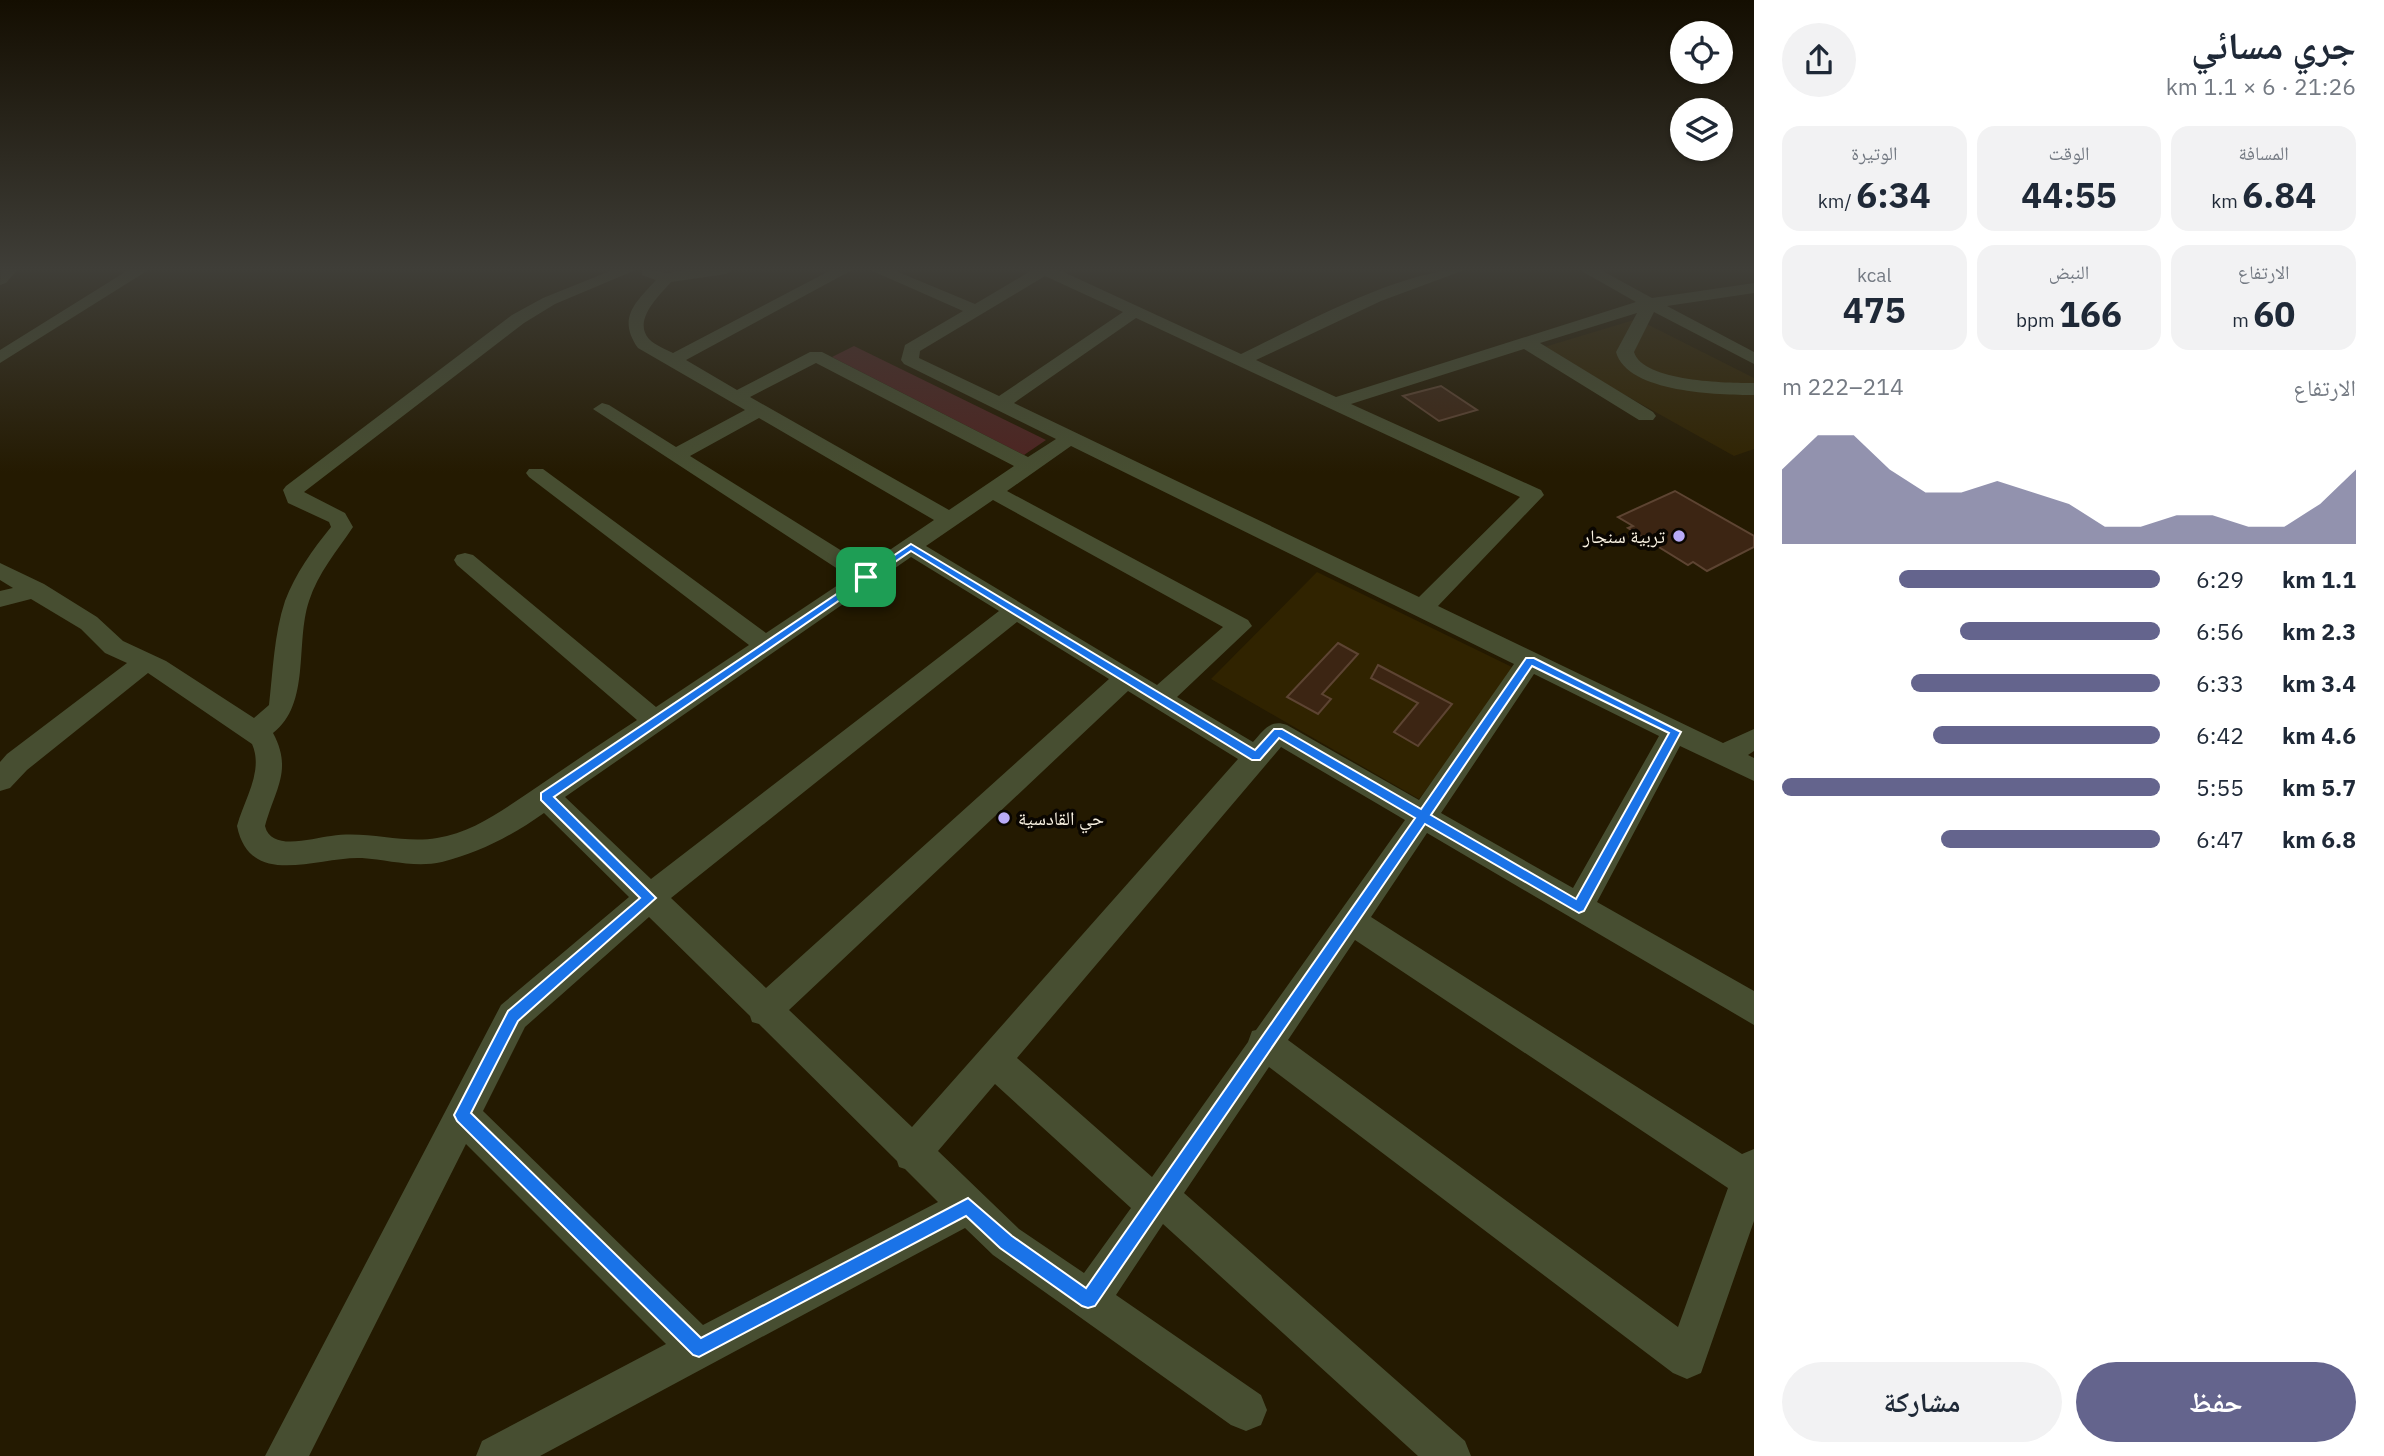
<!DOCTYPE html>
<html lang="ar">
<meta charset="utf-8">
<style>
body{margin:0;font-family:"IBM Plex Sans","Noto Naskh Arabic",sans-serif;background:#f2f2f3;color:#1f2937;direction:rtl;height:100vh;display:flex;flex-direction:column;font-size:26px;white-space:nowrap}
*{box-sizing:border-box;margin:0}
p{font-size:23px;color:#747a83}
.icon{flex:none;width:38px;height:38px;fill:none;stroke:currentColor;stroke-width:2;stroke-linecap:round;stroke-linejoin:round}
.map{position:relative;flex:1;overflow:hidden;direction:ltr}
.details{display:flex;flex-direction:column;background:#fff;width:630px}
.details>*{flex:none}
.buttons{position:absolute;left:1670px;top:21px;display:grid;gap:14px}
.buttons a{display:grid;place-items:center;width:63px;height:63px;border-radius:50%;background:#fff;box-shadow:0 2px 5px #0004;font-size:35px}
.pin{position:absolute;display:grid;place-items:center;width:60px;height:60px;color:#fff;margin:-30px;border-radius:14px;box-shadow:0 4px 10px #0006}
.round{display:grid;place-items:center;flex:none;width:74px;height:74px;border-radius:37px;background:#f2f2f3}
.headline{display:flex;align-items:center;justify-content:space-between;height:119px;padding:0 28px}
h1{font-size:38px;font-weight:800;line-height:52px}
.metrics{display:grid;grid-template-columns:repeat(3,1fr);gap:10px;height:119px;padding:7px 28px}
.metrics div{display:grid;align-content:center;border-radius:18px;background:#f2f2f3;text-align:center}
.metrics b{font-size:35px;font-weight:800}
.metrics small{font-size:19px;font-weight:400}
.metrics p{font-size:19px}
.chart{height:196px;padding:14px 28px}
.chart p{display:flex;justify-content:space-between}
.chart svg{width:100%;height:126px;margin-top:7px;fill:#64648d;opacity:.7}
.primary-button{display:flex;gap:14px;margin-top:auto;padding:14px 28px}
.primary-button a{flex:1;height:80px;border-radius:42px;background:#64648d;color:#fff;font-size:28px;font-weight:800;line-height:80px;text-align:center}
.primary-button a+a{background:#f2f2f3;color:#1f2937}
ul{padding:0 28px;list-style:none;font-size:23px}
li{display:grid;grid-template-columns:112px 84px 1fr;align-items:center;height:52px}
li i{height:18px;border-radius:9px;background:#64648d}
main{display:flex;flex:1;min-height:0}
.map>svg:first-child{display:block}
</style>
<main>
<section class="details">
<div class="headline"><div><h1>جري مسائي</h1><p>21:26 · 6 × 1.1 km</p></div><a class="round"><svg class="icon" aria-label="share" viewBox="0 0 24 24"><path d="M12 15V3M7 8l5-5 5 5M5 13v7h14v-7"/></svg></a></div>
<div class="metrics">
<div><p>المسافة</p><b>6.84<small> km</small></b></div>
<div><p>الوقت</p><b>44:55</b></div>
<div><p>الوتيرة</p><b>6:34<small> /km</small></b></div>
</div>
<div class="metrics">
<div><p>الارتفاع</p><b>60<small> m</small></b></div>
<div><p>النبض</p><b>166<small> bpm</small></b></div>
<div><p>kcal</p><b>475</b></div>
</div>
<div class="chart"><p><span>الارتفاع</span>214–222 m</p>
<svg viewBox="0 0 160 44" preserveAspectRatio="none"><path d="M0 44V18L10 6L20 6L30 18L40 26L50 26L60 22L70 26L80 30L90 38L100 38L110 34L120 34L130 38L140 38L150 30L160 18V44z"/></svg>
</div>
<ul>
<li><b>1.1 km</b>6:29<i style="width:69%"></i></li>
<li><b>2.3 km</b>6:56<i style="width:53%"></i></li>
<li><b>3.4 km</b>6:33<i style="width:66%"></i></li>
<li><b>4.6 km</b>6:42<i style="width:60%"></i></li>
<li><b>5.7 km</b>5:55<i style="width:100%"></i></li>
<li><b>6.8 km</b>6:47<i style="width:58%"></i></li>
</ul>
<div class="primary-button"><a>حفظ</a><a>مشاركة</a></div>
</section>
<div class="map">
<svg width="1754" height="1456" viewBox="0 0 1754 1456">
<rect width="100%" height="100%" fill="#241a01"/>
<!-- built -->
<path fill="#302300" d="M1637 319 1754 378V449L1734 456 1541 348Z
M1317 572 1516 669 1419 799 1211 679Z"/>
<!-- green -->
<path fill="#4e2421" d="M854 346 1046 440 1024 455 832 357Z"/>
<!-- building -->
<path fill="#3c2513" stroke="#5d4432" stroke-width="2" d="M1441 386 1477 410 1439 421 1403 396Z
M1675 491 1754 536V547L1707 571 1693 562 1688 565 1628 528 1633 526 1618 517Z
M1338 643 1358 654 1322 694 1331 699 1318 714 1287 697Z
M1378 665 1452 704 1418 746 1394 732 1418 703 1371 678Z"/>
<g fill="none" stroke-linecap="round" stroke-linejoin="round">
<!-- minor -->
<path fill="#474e31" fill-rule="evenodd" d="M18 269 6 283 0 285 1 269Z
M130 269H150L0 363V350Z
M615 269H638L555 304 524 323 304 492 345 513 353 527C337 551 318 573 309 601 295 643 311 704 273 733 293 770 275 789 265 826 271 852 312 838 331 836 367 830 402 844 437 838 476 832 508 806 540 785 572 763 605 741 637 720L457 565 454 560 457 555 465 553 473 555 656 707 749 645 529 477 526 473 529 469H543L766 633 850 577 593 409 602 403 609 405 676 447 745 410 638 348C617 318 635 303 656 280L642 275V269L667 273 692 269H734L726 274 671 282C660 295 632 320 649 339 655 345 665 349 673 353L833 269H854L686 360 737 390 810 352H822L1028 457 1056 439 904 364 901 360 905 345 963 311 868 269H891L975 304 1034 269H1057L1241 354C1302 325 1401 269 1467 269L1381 301 1256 360 1336 397 1636 302 1578 269H1599L1652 298 1754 283V293L1667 306 1754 352V364L1654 312 1634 352C1643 382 1728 383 1754 383V395C1720 395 1627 393 1616 352L1637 313 1540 343 1653 412 1656 416 1653 420H1639L1524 349 1351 404 1541 490 1544 495 1438 606 1723 743 1754 729V751L1748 755 1754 758V781L1680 746 1597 902 1754 991V1025L1427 833 1371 917 1742 1154 1754 1149V1221L1701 1373 1687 1379 1673 1373 1269 1067 1184 1193 1465 1441 1471 1456H1418L1163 1224 1116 1295 1261 1395 1267 1410 1261 1425 1246 1431 1231 1425 993 1255 965 1228 540 1456H476L482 1441 666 1344 466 1144 309 1456H265L501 1005 629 897 544 813C513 835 479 853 442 862 415 868 389 860 362 858 318 856 250 890 237 826 244 800 264 771 252 744L148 673 27 770 10 788 0 791V762L7 754 127 663 105 653 81 629 31 599 0 607V591L13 588 0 580V563L44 584 97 617 123 641 166 661 254 718 269 705C273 671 274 634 285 601 295 574 313 549 331 527L329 522 288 503 283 490 286 486 512 315 543 298ZM1045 276 1123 312 999 396 919 358 920 351ZM1136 318 1520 497 1419 597 1014 403ZM816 363 1014 466 949 510 750 397ZM759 418 934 520 866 566 690 456ZM1071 446 1514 664 1419 800 1287 725C1270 719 1264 730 1253 742L1177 697 1252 626 1248 620 1007 491ZM993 500 1223 627 1157 685 926 546ZM911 557 999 611 651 879 565 797ZM1017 622 1109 679 766 988 671 898ZM1534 674 1659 736 1573 888 1441 813ZM1128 691 1238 759 912 1127 789 1010ZM1281 747 1405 820 1256 1030 1252 1031 1248 1042 1152 1177 1017 1058ZM649 917 750 1016 752 1022 759 1024 897 1161 899 1167 905 1169 938 1202 703 1325 483 1111 525 1027ZM1355 940 1728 1188 1678 1327 1288 1040ZM995 1084 1131 1208 1084 1273 1019 1229 938 1151Z"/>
</g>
<!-- sky -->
<linearGradient id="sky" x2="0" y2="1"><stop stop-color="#140e01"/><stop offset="0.57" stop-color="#3f3e38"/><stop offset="1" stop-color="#3f3e38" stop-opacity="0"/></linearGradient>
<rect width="1754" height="473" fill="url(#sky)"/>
<!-- route -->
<path fill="#1a73e8" stroke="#fff" stroke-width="2" fill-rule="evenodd" d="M911 544 1255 750 1274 729H1282L1421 809 1526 658H1534L1681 732 1584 911 1579 913 1425 824 1095 1306 1088 1308 1082 1306 1000 1248 966 1216 699 1357 693 1355 457 1121 454 1115 508 1011 640 898 541 800V793ZM911 551 1252 760H1260L1279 738 1415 818 1086 1288 1012 1236 968 1198 701 1338 471 1113 518 1021 656 898 554 797ZM1532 666 1669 733 1576 899 1431 815Z"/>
<!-- markers -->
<g fill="#b9abf7" stroke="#0a0601" stroke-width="2.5">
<circle cx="1679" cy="536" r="7"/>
<circle cx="1004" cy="818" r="7"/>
</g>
<g text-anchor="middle" stroke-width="7" stroke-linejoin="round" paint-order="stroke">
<!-- poi labels -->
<g font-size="19" fill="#faf3e3" stroke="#0a0601" text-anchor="end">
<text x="1665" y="543">تربية سنجار</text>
<text x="1018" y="825" text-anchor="start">حي القادسية</text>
</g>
</g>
</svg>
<div class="buttons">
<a><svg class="icon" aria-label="locate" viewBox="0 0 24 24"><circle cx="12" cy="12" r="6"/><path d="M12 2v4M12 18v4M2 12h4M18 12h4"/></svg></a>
<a><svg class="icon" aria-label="layers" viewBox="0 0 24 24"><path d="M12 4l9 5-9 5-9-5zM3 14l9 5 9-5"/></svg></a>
</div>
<div class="pin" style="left:866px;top:577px;background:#1e9e55"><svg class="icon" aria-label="arrive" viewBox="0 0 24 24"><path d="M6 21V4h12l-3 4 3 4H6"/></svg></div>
</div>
</main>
